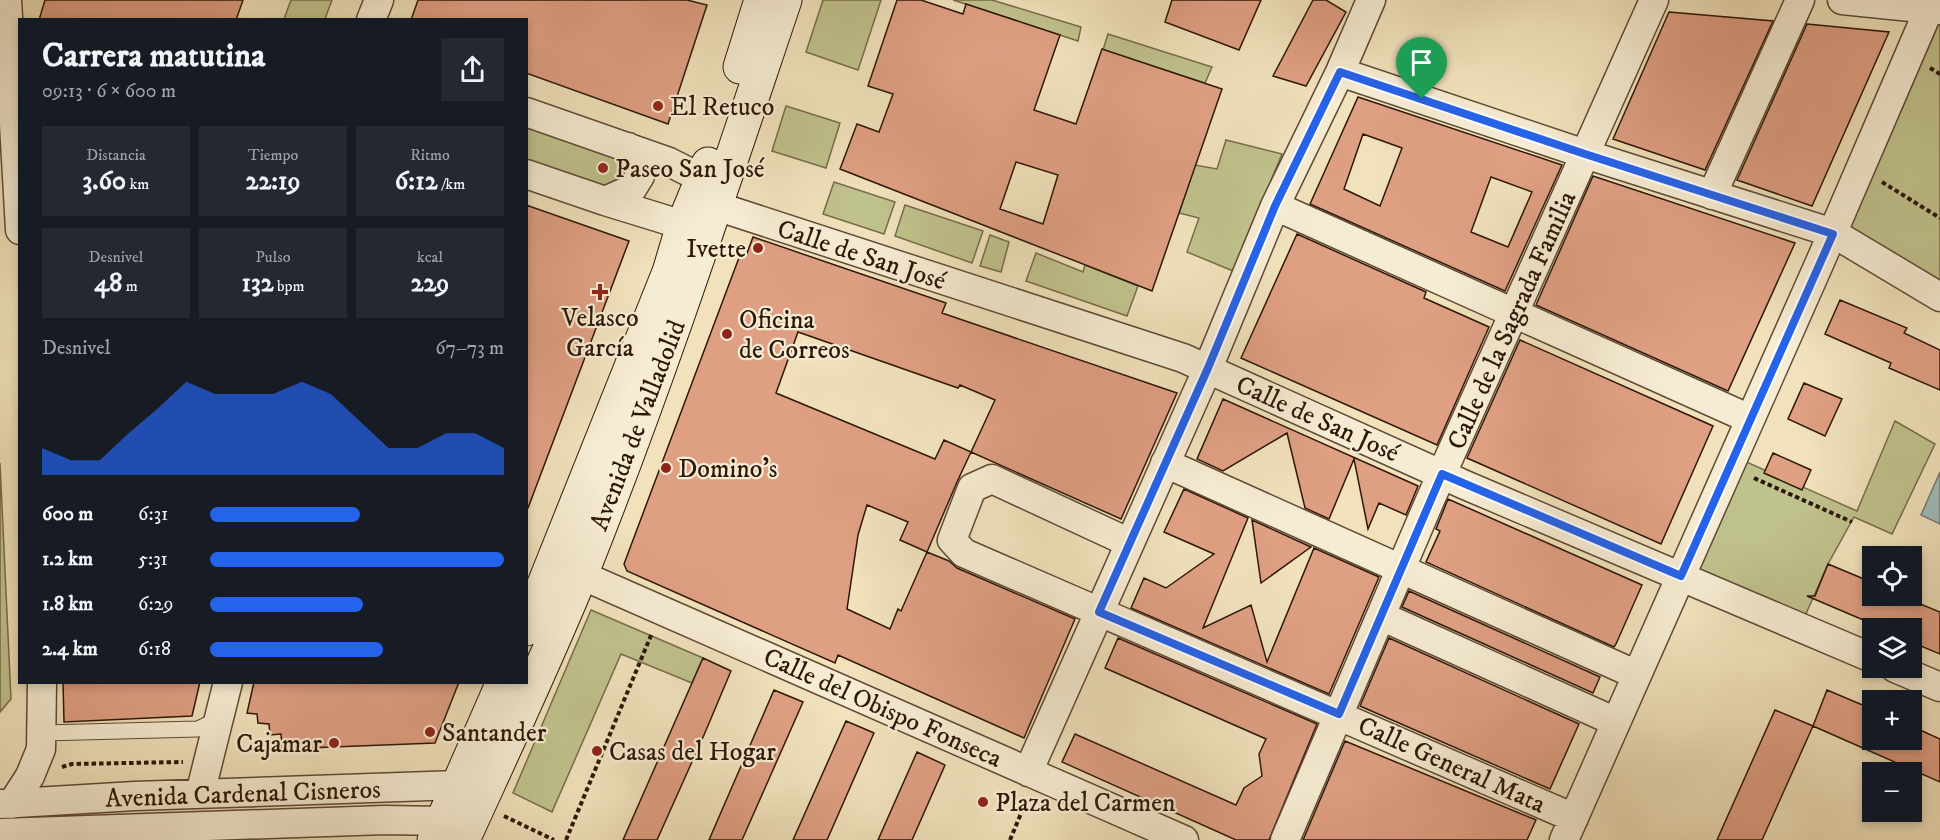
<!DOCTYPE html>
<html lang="es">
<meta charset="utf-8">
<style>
body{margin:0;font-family:"IM FELL DW Pica",serif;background:#242831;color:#f1f3f6;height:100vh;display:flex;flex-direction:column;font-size:22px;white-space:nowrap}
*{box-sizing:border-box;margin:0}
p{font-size:20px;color:#9ea1a6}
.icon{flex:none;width:33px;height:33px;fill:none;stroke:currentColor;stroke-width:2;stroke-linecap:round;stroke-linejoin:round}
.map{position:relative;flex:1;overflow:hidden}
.drawer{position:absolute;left:18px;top:18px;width:510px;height:666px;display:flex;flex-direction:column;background:#171b24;border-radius:0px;box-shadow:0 3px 9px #0003}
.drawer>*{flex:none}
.controls{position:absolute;left:1862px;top:546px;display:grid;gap:12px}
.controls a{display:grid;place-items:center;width:60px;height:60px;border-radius:0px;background:#171b24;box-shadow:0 3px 9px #0003;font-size:30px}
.pin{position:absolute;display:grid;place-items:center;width:51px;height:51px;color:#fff;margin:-62px -26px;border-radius:50% 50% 50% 0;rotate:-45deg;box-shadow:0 0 6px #0007}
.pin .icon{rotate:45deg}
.round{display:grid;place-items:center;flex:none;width:63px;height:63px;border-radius:0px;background:#242831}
.overview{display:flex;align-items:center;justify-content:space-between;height:102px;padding:0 24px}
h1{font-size:33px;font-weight:700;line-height:45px}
.stats{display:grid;grid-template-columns:repeat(3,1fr);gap:9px;height:102px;padding:6px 24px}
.stats div{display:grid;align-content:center;border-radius:0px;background:#242831;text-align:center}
.stats b{font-size:26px;font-weight:700}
.stats small{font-size:16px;font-weight:400}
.stats p{font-size:16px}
.chart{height:168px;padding:12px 24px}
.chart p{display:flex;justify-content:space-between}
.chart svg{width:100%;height:108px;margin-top:6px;fill:#2563eb;opacity:.7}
ul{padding:0 24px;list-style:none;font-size:20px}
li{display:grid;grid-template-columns:96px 72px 1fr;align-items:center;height:45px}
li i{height:15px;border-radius:8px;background:#2563eb}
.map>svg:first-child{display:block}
</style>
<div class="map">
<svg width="1940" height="840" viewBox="0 0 1940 840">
<rect width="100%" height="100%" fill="#f1e2bc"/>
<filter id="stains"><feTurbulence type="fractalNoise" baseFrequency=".00333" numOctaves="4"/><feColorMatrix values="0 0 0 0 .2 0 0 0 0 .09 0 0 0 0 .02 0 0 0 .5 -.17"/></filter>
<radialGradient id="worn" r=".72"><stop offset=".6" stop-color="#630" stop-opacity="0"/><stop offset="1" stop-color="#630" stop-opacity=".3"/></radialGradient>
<!-- green -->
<path fill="#c0c28d" stroke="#776c4a" stroke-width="1.5" d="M291 0H332L325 19H284Z
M823 0H881L858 70 806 52Z
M953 0H992L1081 27 1078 41Z
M1940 10V297L1833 234Z
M1108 34 1212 67 1205 83 1103 50Z
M786 106 840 123 826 168 772 151Z
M527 112 637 160 621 197 527 174Z
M1226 140 1282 154 1233 271 1187 252 1199 218 1179 213 1195 165 1217 169Z
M834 182 895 202 884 234 823 214Z
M905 205 983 231 972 263 895 236Z
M990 235 1009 242 1001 272 980 266Z
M1036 253 1083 272 1085 265 1138 286 1127 316 1026 281Z
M1895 421 1935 444 1892 534 1854 517 1828 564 1805 616 1681 576 1733 456 1857 511Z
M0 463 11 699 0 712Z
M591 610 703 658 692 683 621 654 552 812 513 793Z"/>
<!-- water -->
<path fill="#9fbcbb" stroke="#727a73" stroke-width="1.5" d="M1940 472V524L1921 515Z"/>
<!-- building -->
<path fill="#df9f83" stroke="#2e1708" stroke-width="1.5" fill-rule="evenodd" d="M45 0H243L236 20H39Z
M418 0H687L707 5 668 124 526 73V20H411Z
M897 0H921L963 14 966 4 1060 35 1034 110 1076 124 1102 49 1222 89 1152 291 840 169 857 124 879 132 893 94 868 86ZM1016 162 1058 175 1043 224 1000 209Z
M1172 0H1261L1239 50 1165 22Z
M1313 0H1326L1346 12 1306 86 1273 76Z
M1669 12 1773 21 1705 170 1613 139Z
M1807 24 1889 32 1812 206 1737 180Z
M1358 97 1562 165 1505 291 1310 204ZM1363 134 1402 148 1380 206 1344 189ZM1491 177 1532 192 1508 247 1471 232Z
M1593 176 1795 243 1728 391 1536 305Z
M526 205 629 241 528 508H526Z
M1297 234 1426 292 1424 298 1489 327 1437 445 1241 358Z
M753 237 946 303 942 313 1177 393 1121 519 971 452 957 482 927 552 949 561 957 568 1075 619 1024 738 838 655 835 663 627 571 624 564 740 255 746 256ZM798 332 958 388 960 385 995 400 971 452 944 440 935 459 776 393ZM867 505 908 522 900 540 927 552 901 611 898 609 890 629 847 609 858 535Z
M1840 300 1907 328 1904 333 1940 350V390L1889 368 1891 363 1825 334Z
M1520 340 1713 426 1661 544 1467 458Z
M1804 383 1842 399 1825 436 1788 419Z
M1223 399 1418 486 1406 515 1379 503 1368 529 1354 459 1329 519 1305 508 1287 433 1223 471 1197 459Z
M1773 453 1811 470 1802 490 1764 473Z
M1184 489 1248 518 1203 628 1251 605 1267 662 1314 548 1379 577 1329 694 1131 608 1144 578 1166 588 1214 554 1164 532Z
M1448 499 1642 585 1616 644 1614 647 1426 562 1440 531 1436 529Z
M1252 520 1311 547 1261 583Z
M1828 564 1871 582 1865 596H1901L1940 612V654L1911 642V628H1882L1807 596H1815Z
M1409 591 1600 677 1593 693 1402 607Z
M1118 638 1317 724 1269 840H1236L1062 762 1075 734 1236 805 1244 788 1262 776 1259 754 1266 739 1105 668Z
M1389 638 1579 724 1550 789 1360 706Z
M703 658 731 671 704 735 657 840H623Z
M63 682H200L192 716 64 722Z
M254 682H459L435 743 282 749 281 734 270 735 269 724 258 723 257 714 247 713Z
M774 690 803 702 742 840H709Z
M1827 690 1872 709V740H1911V726L1940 739V782L1813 726Z
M1775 710 1813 726 1762 840H1717Z
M846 721 874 733 827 840H793Z
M1345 741 1536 820 1527 840H1303Z
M917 752 945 765 912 840H878Z"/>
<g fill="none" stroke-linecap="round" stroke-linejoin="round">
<defs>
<path id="lane" d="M43 733 198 729 219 719"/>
<path id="street" d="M7 0 20 230
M1842 0 1940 10
M371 20 379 0
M1340 72 1585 154 1833 233 1940 297
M526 112 669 162 703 179 712 199
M526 174 605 201 683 225 702 214
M1712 195 1800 0
M605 201 632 189 640 176 637 160 628 147
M716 206 1183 358 1465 485 1872 658
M1275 206 1750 419
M1165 463 1637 675
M1130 543 992 479 972 488 952 540 964 553 1574 818
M581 575 1184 840
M1381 616 1616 722
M1895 668 1940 687
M1028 772 1208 368 1275 206 1340 72 1371 0
M200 794 228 682
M0 804 135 796 459 785 477 793
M12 804 30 776 41 749 42 682
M0 833 385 820 442 821 462 830
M1285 840 1431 498 1654 0
M1564 840 1820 262 1929 9"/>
<path id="secondary" d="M740 67 761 0
M526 629 669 272 683 225 708 164
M434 840 503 682
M463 840C503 752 544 665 581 575 657 386 720 193 785 0"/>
</defs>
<!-- lane casing -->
<use href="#lane" stroke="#5f4a35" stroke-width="17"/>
<!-- street casing -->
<use href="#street" stroke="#5f4a35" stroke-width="31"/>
<!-- secondary casing -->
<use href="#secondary" stroke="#2e1708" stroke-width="35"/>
<!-- path -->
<path stroke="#2e1708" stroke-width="4" stroke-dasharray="4.5 3" stroke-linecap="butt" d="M1930 68 1940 74
M1882 182 1940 218
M1754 478 1852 522
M62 767 72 764 183 762
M504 816 554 840
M566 840 652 633
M1010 840 1027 799"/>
<!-- lane -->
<use href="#lane" stroke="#f6ecd3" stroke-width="15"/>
<!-- street -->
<use href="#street" stroke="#f6ecd3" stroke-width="28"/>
<!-- secondary -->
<use href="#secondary" stroke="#f6ecd3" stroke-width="33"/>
</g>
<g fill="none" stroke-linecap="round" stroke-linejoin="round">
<defs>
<path id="route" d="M1340 72 1585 154 1833 234 1681 576 1442 474 1339 714 1099 612 1208 368 1275 206Z"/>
</defs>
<!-- route casing -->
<use href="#route" stroke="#fff" stroke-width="12"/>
<!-- route -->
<use href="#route" stroke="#2563eb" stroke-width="8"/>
</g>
<!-- markers -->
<g fill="#8f2418" stroke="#f6ecd3" stroke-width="2">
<circle cx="658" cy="106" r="6"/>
<circle cx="603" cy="168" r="6"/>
<circle cx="758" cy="248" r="6"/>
<path d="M597 283h6v6h6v6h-6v6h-6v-6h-6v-6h6z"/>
<circle cx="727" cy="334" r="6"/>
<circle cx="666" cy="468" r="6"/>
<circle cx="430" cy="732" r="6"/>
<circle cx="334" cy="743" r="6"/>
<circle cx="597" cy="751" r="6"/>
<circle cx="983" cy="802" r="6"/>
</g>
<g text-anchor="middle" stroke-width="4.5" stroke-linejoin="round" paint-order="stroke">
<!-- poi labels -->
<g font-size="26" fill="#2e1708" stroke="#f6ecd3" text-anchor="start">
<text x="670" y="115">El Retuco</text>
<text x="615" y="177">Paseo San José</text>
<text x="746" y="257" text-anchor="end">Ivette</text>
<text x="600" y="326" text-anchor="middle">Velasco<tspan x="600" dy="30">García</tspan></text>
<text x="739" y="328">Oficina<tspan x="739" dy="30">de Correos</tspan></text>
<text x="678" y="477">Domino's</text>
<text x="442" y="741">Santander</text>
<text x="322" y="752" text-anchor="end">Cajamar</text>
<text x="609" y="760">Casas del Hogar</text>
<text x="995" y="811">Plaza del Carmen</text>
</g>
<!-- street labels -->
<g font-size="26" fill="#2e1708" stroke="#f6ecd3">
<text transform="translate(862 254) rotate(18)" y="9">Calle de San José</text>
<text transform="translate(1511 320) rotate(-66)" y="9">Calle de la Sagrada Familia</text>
<text transform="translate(1318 418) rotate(24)" y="9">Calle de San José</text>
<text transform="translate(637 425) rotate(-69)" y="9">Avenida de Valladolid</text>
<text transform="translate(883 707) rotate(24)" y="9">Calle del Obispo Fonseca</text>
<text transform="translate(1452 764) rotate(24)" y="9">Calle General Mata</text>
<text transform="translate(243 793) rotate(-2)" y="9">Avenida Cardenal Cisneros</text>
</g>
</g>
<rect width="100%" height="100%" filter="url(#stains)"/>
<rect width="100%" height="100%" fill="url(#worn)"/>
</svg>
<div class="controls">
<a><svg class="icon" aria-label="locate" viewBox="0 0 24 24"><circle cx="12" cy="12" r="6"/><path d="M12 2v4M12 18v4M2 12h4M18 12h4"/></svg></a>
<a><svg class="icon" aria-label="layers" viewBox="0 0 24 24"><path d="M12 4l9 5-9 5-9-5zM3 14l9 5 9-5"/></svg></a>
<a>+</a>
<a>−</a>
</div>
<div class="pin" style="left:1422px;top:99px;background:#1e9e55"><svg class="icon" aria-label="arrive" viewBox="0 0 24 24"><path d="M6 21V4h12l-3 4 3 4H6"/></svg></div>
<section class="drawer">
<div class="overview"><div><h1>Carrera matutina</h1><p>09:13 · 6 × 600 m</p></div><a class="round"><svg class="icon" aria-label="share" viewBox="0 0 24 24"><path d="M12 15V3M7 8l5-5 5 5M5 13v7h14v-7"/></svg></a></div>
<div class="stats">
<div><p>Distancia</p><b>3.60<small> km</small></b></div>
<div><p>Tiempo</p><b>22:19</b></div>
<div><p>Ritmo</p><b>6:12<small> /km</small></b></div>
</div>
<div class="stats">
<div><p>Desnivel</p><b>48<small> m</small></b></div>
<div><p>Pulso</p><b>132<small> bpm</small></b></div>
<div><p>kcal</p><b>229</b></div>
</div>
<div class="chart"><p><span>Desnivel</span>67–73 m</p>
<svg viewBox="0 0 160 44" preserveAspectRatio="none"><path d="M0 44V33L10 38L20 38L30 27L40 17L50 6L60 11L70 11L80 11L90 6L100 11L110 22L120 33L130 33L140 27L150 27L160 33V44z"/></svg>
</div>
<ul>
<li><b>600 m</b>6:31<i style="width:51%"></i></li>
<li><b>1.2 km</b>5:31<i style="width:100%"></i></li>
<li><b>1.8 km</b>6:29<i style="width:52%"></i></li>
<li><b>2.4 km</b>6:18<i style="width:59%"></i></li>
</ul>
</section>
</div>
